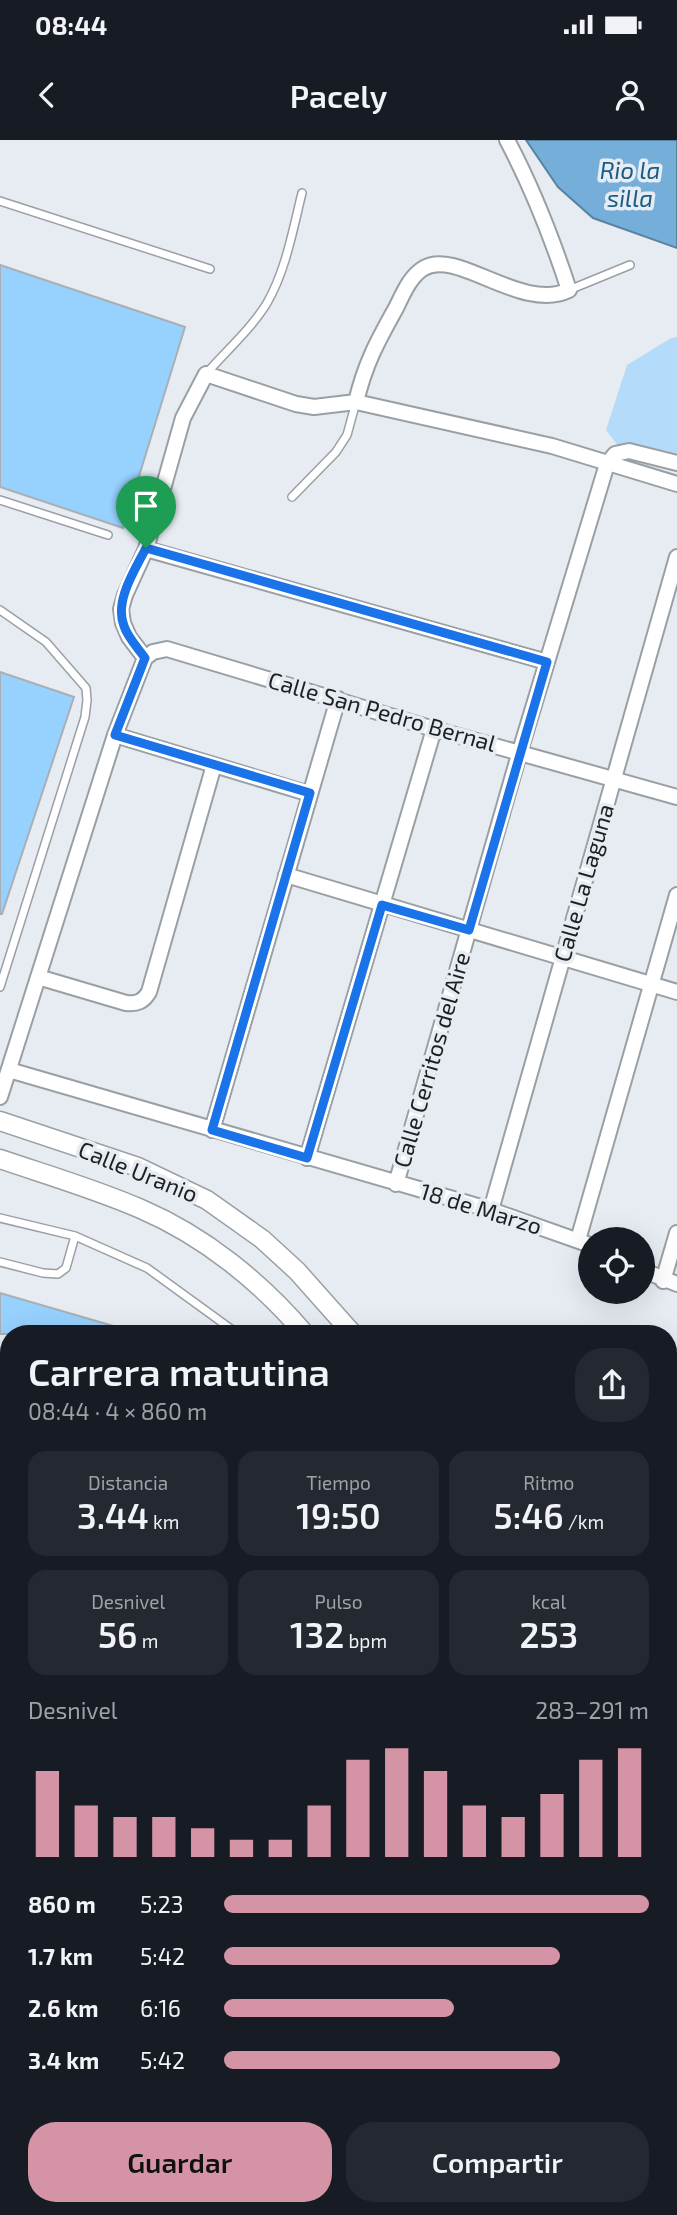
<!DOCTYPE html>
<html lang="es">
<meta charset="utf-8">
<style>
body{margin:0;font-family:"Exo 2",sans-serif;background:#242831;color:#f1f3f6;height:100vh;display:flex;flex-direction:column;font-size:26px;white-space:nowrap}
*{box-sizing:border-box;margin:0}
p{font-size:23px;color:#9ea1a6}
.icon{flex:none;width:38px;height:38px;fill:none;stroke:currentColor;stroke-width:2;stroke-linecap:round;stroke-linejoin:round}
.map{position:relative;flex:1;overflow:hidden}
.sheet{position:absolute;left:0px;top:1185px;width:677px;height:891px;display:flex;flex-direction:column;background:#171b24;border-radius:28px 28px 0 0;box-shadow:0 7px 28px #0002}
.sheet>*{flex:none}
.controls{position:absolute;left:578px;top:1087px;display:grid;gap:14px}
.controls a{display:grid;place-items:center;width:77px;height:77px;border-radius:50%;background:#171b24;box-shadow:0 7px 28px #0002;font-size:35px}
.pin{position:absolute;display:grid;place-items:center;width:60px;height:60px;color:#fff;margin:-72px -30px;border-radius:50% 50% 50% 0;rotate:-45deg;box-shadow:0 0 7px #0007}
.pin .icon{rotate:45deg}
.round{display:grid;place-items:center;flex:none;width:74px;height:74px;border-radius:28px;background:#242831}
.head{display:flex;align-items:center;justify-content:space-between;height:119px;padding:0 28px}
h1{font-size:38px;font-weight:600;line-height:52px}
.stats{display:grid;grid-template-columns:repeat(3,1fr);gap:10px;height:119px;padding:7px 28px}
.stats div{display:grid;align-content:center;border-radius:18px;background:#242831;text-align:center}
.stats b{font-size:35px;font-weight:600}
.stats small{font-size:19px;font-weight:400}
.stats p{font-size:19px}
.chart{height:196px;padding:14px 28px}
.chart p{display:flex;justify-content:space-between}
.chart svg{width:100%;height:126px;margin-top:7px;stroke:#d594a5;stroke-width:6}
.button{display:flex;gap:14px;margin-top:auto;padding:14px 28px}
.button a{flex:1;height:80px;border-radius:28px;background:#d594a5;color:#111;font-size:28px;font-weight:600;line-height:80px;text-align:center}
.button a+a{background:#242831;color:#f1f3f6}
ul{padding:0 28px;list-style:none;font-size:23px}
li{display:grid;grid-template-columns:112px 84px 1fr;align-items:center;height:52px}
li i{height:18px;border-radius:9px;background:#d594a5}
.status{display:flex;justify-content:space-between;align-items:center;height:49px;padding:0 35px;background:#171b24;direction:ltr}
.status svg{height:19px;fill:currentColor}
header{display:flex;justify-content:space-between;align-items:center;height:91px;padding:0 28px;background:#171b24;font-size:32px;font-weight:600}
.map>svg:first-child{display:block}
</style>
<div class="status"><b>08:44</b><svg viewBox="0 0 49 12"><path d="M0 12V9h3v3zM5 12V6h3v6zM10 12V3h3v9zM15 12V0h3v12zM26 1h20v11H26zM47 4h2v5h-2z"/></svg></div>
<header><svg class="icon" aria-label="back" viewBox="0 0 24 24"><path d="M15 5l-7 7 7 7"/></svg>Pacely<svg class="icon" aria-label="person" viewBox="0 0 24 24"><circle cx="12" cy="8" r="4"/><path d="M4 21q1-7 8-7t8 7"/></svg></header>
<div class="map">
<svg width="677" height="2075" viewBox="0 0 677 2075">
<rect width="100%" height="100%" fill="#e6ecf2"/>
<!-- green -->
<path fill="#b4dbf9" d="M677 197V323L622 311 606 290 627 225 671 198Z"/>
<!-- water -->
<path fill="#74aed9" stroke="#5a83a2" stroke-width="2" d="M526 0H677V108L593 78 558 47Z"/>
<!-- building -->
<path fill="#97d1fe" stroke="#a9afb4" stroke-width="2" d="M0 125 185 187 123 388 0 347Z
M0 532 74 557 2 774H0Z
M0 1153 127 1190 126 1194H0Z"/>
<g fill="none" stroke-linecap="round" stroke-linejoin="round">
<defs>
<path id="service" d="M0 61 210 129
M569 150 630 125
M206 234C226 211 252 188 267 163 286 130 293 89 302 53
M292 357 336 312 347 295 356 262
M0 360 108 395
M0 470 46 502 86 548 87 560 85 577 0 847
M0 1078 75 1096 147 1128 238 1194
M0 1122 43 1133 58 1134 66 1128 75 1096
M668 1211 677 1214
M0 1465 9 1467
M0 1503 9 1474
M668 1663 673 1650
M668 1676 677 1678
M0 1914 9 1916
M545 2075 548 2067"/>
<path id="minor" d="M356 262C365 224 377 202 396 168 403 154 410 136 424 128 457 108 522 173 569 150 552 98 533 49 507 0
M146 409 547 522
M145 518 129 497 123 483 121 469 125 455 146 409 183 278 206 234 296 264 314 267 356 262 552 306 677 344
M115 595 310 654
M286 735 677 852
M38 837 126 863C137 864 143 862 149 852L214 625
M9 930 491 1070 590 1105
M0 957 115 595 145 518 153 512 167 509 434 589 677 657
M212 990 338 559
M307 1018 434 589
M396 1044 520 611 607 324 615 314 629 311 677 323
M491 1070 677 417
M578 1100 677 755
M642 1130 677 1144
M663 1141 677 1093
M0 1996 9 1999
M261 2067 292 2075"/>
<path id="tertiary" d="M0 981 138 1027 207 1060 262 1099 297 1131 353 1194
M0 1019C47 1035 95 1049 141 1069 204 1096 261 1142 305 1194
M312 2075 315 2067
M354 2075 357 2067"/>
</defs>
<!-- service casing -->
<use href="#service" stroke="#99a0a5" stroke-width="10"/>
<!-- minor casing -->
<use href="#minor" stroke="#99a0a5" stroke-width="18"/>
<!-- tertiary casing -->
<use href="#tertiary" stroke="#99a0a5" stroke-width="21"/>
<!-- service -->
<use href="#service" stroke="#fff" stroke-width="7"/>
<!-- minor -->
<use href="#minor" stroke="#fff" stroke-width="14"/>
<!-- tertiary -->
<use href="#tertiary" stroke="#fff" stroke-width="18"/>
</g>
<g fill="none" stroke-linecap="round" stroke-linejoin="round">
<defs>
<path id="route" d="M146 408 547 522 469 790 382 765 307 1018 212 990 310 653 115 595 145 518C138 508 128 498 124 486 114 461 135 430 146 408Z"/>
</defs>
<!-- route casing -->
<use href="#route" stroke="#fff" stroke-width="14"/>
<!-- route -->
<use href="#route" stroke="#1a73e8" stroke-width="9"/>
</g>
<g text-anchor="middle" stroke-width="7" stroke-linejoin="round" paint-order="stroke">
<!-- street labels -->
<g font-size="23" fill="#1d2022" stroke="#e6ecf2">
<text transform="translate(382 572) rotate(16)" y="8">Calle San Pedro Bernal</text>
<text transform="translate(584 743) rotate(-74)" y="8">Calle La Laguna</text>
<text transform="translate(432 920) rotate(-74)" y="8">Calle Cerritos del Aire</text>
<text transform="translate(138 1032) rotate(22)" y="8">Calle Uranio</text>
<text transform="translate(481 1069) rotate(17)" y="8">18 de Marzo</text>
</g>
<!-- water labels -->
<g font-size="24" font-style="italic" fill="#1b5c86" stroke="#e6ecf2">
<text x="630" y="39">Rio la<tspan x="630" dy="28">silla</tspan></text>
</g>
</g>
</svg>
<div class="controls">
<a><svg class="icon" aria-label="locate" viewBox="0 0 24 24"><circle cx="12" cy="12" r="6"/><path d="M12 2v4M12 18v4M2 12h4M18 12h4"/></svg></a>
</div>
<div class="pin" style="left:146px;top:408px;background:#1e9e55"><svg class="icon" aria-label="arrive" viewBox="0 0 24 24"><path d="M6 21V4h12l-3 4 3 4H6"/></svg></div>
<section class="sheet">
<div class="head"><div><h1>Carrera matutina</h1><p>08:44 · 4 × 860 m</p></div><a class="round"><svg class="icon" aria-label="share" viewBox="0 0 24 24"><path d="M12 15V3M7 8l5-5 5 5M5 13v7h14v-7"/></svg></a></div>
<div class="stats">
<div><p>Distancia</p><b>3.44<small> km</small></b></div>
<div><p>Tiempo</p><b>19:50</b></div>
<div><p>Ritmo</p><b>5:46<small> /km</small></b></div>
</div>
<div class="stats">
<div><p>Desnivel</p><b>56<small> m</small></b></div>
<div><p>Pulso</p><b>132<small> bpm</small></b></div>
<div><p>kcal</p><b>253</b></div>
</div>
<div class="chart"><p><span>Desnivel</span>283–291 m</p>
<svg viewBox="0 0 160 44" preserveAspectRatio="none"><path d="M5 44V14M15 44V26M25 44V30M35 44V30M45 44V34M55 44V38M65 44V38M75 44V26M85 44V10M95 44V6M105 44V14M115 44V26M125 44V30M135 44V22M145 44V10M155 44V6"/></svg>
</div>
<ul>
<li><b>860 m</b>5:23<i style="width:100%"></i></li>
<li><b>1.7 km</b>5:42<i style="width:79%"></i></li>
<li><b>2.6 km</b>6:16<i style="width:54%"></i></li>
<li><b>3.4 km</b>5:42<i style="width:79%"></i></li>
</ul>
<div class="button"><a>Guardar</a><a>Compartir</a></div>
</section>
</div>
